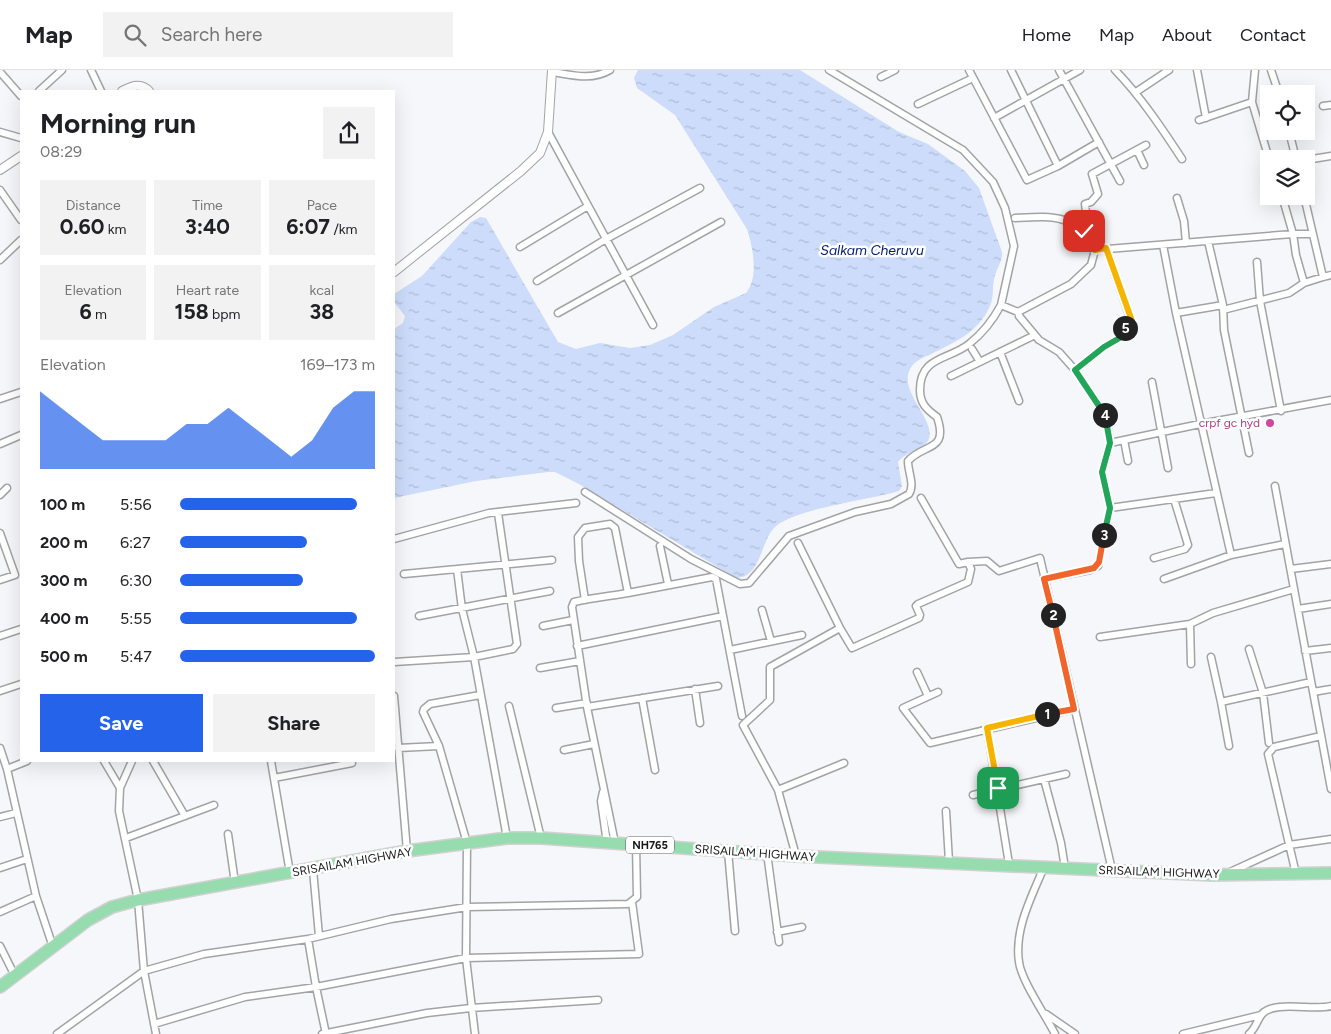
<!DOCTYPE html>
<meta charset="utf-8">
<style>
body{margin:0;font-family:Figtree,sans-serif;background:#f2f2f2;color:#202124;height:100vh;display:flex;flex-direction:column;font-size:19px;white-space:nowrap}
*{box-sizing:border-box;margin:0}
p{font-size:16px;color:#757577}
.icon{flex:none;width:28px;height:28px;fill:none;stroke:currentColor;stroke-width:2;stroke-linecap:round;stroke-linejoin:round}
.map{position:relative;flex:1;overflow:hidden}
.side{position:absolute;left:20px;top:20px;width:375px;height:672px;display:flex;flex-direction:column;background:#fff;border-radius:0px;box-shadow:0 5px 20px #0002}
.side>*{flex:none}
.fabs{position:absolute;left:1260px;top:15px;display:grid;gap:10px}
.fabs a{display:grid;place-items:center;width:55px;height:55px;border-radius:0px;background:#fff;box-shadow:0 5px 20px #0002;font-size:25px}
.pin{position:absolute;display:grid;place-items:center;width:42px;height:42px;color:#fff;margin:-21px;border-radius:10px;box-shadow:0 2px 8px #0006}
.km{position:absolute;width:25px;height:25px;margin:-12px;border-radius:50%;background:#222;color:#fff;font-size:14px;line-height:25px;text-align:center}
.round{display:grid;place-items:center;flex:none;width:52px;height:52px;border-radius:0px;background:#f2f2f2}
.head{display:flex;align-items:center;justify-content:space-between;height:85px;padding:0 20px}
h1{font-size:28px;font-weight:700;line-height:38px}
.figures{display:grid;grid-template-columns:repeat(3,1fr);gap:8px;height:85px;padding:5px 20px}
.figures div{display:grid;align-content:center;border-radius:0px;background:#f2f2f2;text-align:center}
.figures b{font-size:21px;font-weight:700}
.figures small{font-size:14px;font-weight:400}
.figures p{font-size:14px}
.chart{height:140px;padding:10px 20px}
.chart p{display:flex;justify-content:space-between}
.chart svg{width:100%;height:90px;margin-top:5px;fill:#2563eb;opacity:.7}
.action{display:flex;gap:10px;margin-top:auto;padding:10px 20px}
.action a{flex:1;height:58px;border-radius:0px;background:#2563eb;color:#fff;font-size:20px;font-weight:700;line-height:58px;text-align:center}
.action a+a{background:#f2f2f2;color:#202124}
ul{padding:0 20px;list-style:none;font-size:16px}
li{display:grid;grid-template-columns:80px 60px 1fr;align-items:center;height:38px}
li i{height:12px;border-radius:6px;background:#2563eb}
header{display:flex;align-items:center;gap:30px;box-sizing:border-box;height:70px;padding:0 25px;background:#fff;border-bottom:1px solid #e0e0e0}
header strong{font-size:24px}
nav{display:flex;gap:28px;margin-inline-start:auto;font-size:18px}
.search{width:350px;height:45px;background:#f2f2f2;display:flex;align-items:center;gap:12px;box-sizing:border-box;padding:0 18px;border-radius:0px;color:#757577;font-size:19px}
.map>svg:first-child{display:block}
</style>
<header>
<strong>Map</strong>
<div class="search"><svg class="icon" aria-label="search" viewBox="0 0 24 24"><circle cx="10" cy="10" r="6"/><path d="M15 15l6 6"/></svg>Search here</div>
<nav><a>Home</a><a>Map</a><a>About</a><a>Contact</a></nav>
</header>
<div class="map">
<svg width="1331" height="964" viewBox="0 0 1331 964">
<defs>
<pattern id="water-ripples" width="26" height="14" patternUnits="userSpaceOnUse" patternTransform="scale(1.25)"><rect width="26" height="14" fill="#ccdcfa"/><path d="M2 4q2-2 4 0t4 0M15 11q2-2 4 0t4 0" fill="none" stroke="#aebcd6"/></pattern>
</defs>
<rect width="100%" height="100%" fill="#f6f7fa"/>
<!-- water -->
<path fill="url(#water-ripples)" d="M638 0H800L899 62 928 74 965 101 979 118 1002 182C1003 192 995 200 994 210 992 218 994 226 991 233 982 259 958 271 935 282 928 286 917 289 912 296 894 320 939 350 928 371 921 382 905 382 898 392L902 416 899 421C869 430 799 438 776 456 760 470 762 507 736 508L579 414 555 402H548L476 411 394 428V259L403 253 405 246 394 232V224L422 206 471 152 480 147 486 148 558 272 576 279 600 273 630 278 650 275 673 265 714 237 746 223C759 207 753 178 747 159L675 45 637 18 634 8Z"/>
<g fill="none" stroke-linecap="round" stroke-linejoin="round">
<defs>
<path id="minor" d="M91 0 101 21
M829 0 963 80 993 112 1005 138 1014 176 1001 235
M969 0 1027 110 1058 96 1011 0
M1059 0 1120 111
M1115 0C1141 27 1161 57 1182 89
M1197 0 1206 48
M1255 0 1252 32 1269 89
M1271 0 1279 24
M0 2 21 26
M552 2C572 5 591 11 610 0
M881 7 895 0
M39 21 62 0
M1136 22 1169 0
M918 34 973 8
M1323 36 1331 35
M994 48 1080 0
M1199 50 1252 32
M1289 61 1296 89
M0 62 21 68
M548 62 653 255
M1137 80 1144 95
M1306 90 1331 86
M1058 96 1099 72
M0 120 21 150
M1282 126 1293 164H1313
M1304 126 1323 207 1331 205
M1177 128 1184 151 1186 173
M1015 148C1052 146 1076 143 1095 180L1091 195 1071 214 1018 242 1019 246 1039 270 1059 282 1075 300
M1089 166 1085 134 1091 132 1098 124 1092 104 1146 75
M1208 171 1223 235 1224 260 1249 383
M1163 175 1176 243 1231 485 1164 509
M520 177 588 136
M1095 180 1293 164 1296 185 1304 213 1323 207
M0 190 21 170
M1257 192 1260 231 1281 341
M537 211 606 169 700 118
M1223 240 1289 223 1304 213
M558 243 721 152
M1176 243 1223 235
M972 279 980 292
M1000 282 1019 331
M951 306 1035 265
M1152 312 1168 398
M0 329 21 322
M1124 370 1128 391
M1110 373 1200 354 1331 330
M0 374 21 365
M1275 416 1331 719
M585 422 691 489 740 514 749 513 789 466 855 442 891 434 909 424C915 414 908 403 908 391 924 373 949 382 937 347 926 339 920 333 920 320 920 286 949 290 969 274 983 263 993 250 1001 235L1018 242
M0 425 7 418
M921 428 959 494 968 492
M1110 438 1216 423
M0 463 15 505 0 510
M394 469 489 443 576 433
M798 473 840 558
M660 476 668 514
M1231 485 1285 474
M1154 488 1185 479 1188 475 1174 429
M1291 499 1331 494
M404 504 457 499
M1044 509 1090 500 1098 496 1110 438 1102 402 1110 373 1107 353 1100 337 1075 300 1104 277 1123 266V259L1132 253 1106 178
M585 530 579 491 578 467 585 458 610 454 615 458 628 523C610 526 592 528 574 532L572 537 587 637 615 773
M1298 539 1331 534
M762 540 771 571
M419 546 550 521
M723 546 742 646
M1190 554 1191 594
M543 556 573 550
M0 566 21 559
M1100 567 1190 554 1213 543 1294 519
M577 576 723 546 716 509 712 507 628 523
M1249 579 1263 623 1269 673
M730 580 802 565
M1305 581 1331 578
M1211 587 1221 632
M394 592 474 587 513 579 517 574 498 443
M540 598 580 591
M917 602 928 626
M695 619 700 653
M0 621 21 614
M938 622 903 638 930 673 1074 639
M1313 622 1331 619
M394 626 407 781
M642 628 655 700
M509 636 541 768
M587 637 718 616
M556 638 587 633
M987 658 1009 794
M1229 676 1221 632 1311 612
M0 678 7 699 36 826 53 877
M398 678 439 676
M564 680 594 674
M104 691 120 718
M132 691 120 718 119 741 138 830 144 901 156 964
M153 691 185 746
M271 691 290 803
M7 699 27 691
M274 708 352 693
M1044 709 1061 773 1065 798
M778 720 844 693
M603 722 601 731 607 773
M973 725 1066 704
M946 741 949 792
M0 747 16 743
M228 764 235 813
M126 768 214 735
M507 768 474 587 462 539 457 499 552 490
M728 781 735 861
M767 783 779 872
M796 786 778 720 743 655 770 630V597L840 558 852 578 919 548 920 545 916 536 918 534 968 512 971 499 968 492 987 491 999 501 1040 488 1112 800
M1044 797C1032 826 1014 859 1019 892 1021 910 1046 946 1055 964
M0 798 27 789
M313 800 319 866
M1230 802 1289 775 1331 769
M1296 804 1268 684 1274 677 1321 666
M0 842 36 826
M777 862 802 857
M308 869 316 917 326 964
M0 876 15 906
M1046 944 1075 964
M154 954 245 927 316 917 466 888 639 884 632 832
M57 964 144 901 204 884 308 869 391 849 467 837 628 834 637 827 636 774
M322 964 427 943 471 938 598 930
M475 964 466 888 467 773 439 676 423 642 424 639 430 634 480 625
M1183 964 1261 945
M1249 964C1256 958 1257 950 1262 944 1274 930 1314 941 1331 936"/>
<path id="tertiary" d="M122 21C132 16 141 12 149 21
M0 100 21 86
M394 202 521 101 540 83 548 62 552 0"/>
<path id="trunk" d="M0 917 88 850 112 837 138 830 407 781 507 768H541L796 786 1212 805 1331 803"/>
</defs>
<!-- minor casing -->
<use href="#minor" stroke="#a1a3a5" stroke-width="9"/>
<!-- tertiary casing -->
<use href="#tertiary" stroke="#a1a3a5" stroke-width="10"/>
<!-- trunk casing -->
<use href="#trunk" stroke="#d1d1d1" stroke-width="14"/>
<!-- minor -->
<use href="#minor" stroke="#fff" stroke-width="6"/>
<!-- tertiary -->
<use href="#tertiary" stroke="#fff" stroke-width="8"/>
<!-- trunk -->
<use href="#trunk" stroke="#96dcae" stroke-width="11"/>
</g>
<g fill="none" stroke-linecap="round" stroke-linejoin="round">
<defs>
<path id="split-1" d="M998 718 987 658 1047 644"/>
<path id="split-2" d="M1047 644 1074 639 1053 545"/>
<path id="split-3" d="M1053 545 1044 509 1094 498 1099 492 1104 465"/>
<path id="split-4" d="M1104 465 1110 438 1102 402 1110 373 1105 345"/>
<path id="split-5" d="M1105 345 1075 300 1104 277 1123 266 1125 258"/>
<path id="split-6" d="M1084 161 1095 180 1106 178 1132 251 1130 255 1125 258"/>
</defs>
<!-- split-1 casing -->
<use href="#split-1" stroke="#fff" stroke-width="10"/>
<!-- split-2 casing -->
<use href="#split-2" stroke="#fff" stroke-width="10"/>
<!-- split-3 casing -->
<use href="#split-3" stroke="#fff" stroke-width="10"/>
<!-- split-4 casing -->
<use href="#split-4" stroke="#fff" stroke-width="10"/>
<!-- split-5 casing -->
<use href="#split-5" stroke="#fff" stroke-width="10"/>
<!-- split-6 casing -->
<use href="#split-6" stroke="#fff" stroke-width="10"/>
<!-- split-1 -->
<use href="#split-1" stroke="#f5b400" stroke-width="6"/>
<!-- split-2 -->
<use href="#split-2" stroke="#f0652b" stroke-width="6"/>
<!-- split-3 -->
<use href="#split-3" stroke="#f0652b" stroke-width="6"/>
<!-- split-4 -->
<use href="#split-4" stroke="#22a559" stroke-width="6"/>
<!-- split-5 -->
<use href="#split-5" stroke="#22a559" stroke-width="6"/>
<!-- split-6 -->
<use href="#split-6" stroke="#f5b400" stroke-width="6"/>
</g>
<!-- markers -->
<circle fill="#d1479c" stroke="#fff" stroke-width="2" cx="1270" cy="353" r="5"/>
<g text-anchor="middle" stroke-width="5" stroke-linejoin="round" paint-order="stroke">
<!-- shield labels -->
<rect fill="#fff" stroke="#5d5d5e" stroke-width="1" x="626" y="766.5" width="48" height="17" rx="4"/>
<g font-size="11" font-weight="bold" fill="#171819">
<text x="650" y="779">NH765</text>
</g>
<!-- hotel labels -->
<g font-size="12" fill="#b23c85" stroke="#fff" text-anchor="end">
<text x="1260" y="357">crpf gc hyd</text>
</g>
<!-- street labels -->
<g font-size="12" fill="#171819" stroke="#fff">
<text transform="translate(755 783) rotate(4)" y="4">SRISAILAM HIGHWAY</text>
<text transform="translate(352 792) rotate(-10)" y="4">SRISAILAM HIGHWAY</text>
<text transform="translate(1159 802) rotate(2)" y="4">SRISAILAM HIGHWAY</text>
</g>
<!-- water labels -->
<g font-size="14" font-style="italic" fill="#032072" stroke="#fff">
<text x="872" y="185">Salkam Cheruvu</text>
</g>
</g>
</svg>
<div class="fabs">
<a><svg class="icon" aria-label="locate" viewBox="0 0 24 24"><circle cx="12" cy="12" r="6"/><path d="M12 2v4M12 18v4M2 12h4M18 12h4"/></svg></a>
<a><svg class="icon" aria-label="layers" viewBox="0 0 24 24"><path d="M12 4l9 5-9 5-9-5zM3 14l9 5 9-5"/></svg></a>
</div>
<div class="pin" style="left:998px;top:718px;background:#1e9e55"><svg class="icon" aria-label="arrive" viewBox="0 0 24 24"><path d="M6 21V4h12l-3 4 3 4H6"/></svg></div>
<div class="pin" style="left:1084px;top:161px;background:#d93025"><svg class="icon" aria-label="check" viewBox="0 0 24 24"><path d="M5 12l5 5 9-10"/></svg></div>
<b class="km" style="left:1047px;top:644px">1</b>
<b class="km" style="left:1053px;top:545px">2</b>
<b class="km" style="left:1104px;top:465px">3</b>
<b class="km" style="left:1105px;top:345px">4</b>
<b class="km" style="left:1125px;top:258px">5</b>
<section class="side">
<div class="head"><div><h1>Morning run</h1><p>08:29</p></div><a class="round"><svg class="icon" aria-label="share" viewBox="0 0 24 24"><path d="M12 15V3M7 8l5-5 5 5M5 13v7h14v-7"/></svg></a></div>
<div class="figures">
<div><p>Distance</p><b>0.60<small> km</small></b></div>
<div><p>Time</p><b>3:40</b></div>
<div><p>Pace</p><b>6:07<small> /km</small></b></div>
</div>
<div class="figures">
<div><p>Elevation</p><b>6<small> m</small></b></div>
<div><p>Heart rate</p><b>158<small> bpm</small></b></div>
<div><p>kcal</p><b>38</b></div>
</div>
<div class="chart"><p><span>Elevation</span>169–173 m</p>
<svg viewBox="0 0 160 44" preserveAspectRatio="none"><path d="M0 44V6L10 14L20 22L30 30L40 30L50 30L60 30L70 22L80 22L90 14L100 22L110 30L120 38L130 30L140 14L150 6L160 6V44z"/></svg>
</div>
<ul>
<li><b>100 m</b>5:56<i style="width:91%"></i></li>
<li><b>200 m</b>6:27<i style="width:65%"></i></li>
<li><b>300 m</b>6:30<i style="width:63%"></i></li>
<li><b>400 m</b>5:55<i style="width:91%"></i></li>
<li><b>500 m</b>5:47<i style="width:100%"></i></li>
</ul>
<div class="action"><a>Save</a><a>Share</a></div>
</section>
</div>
